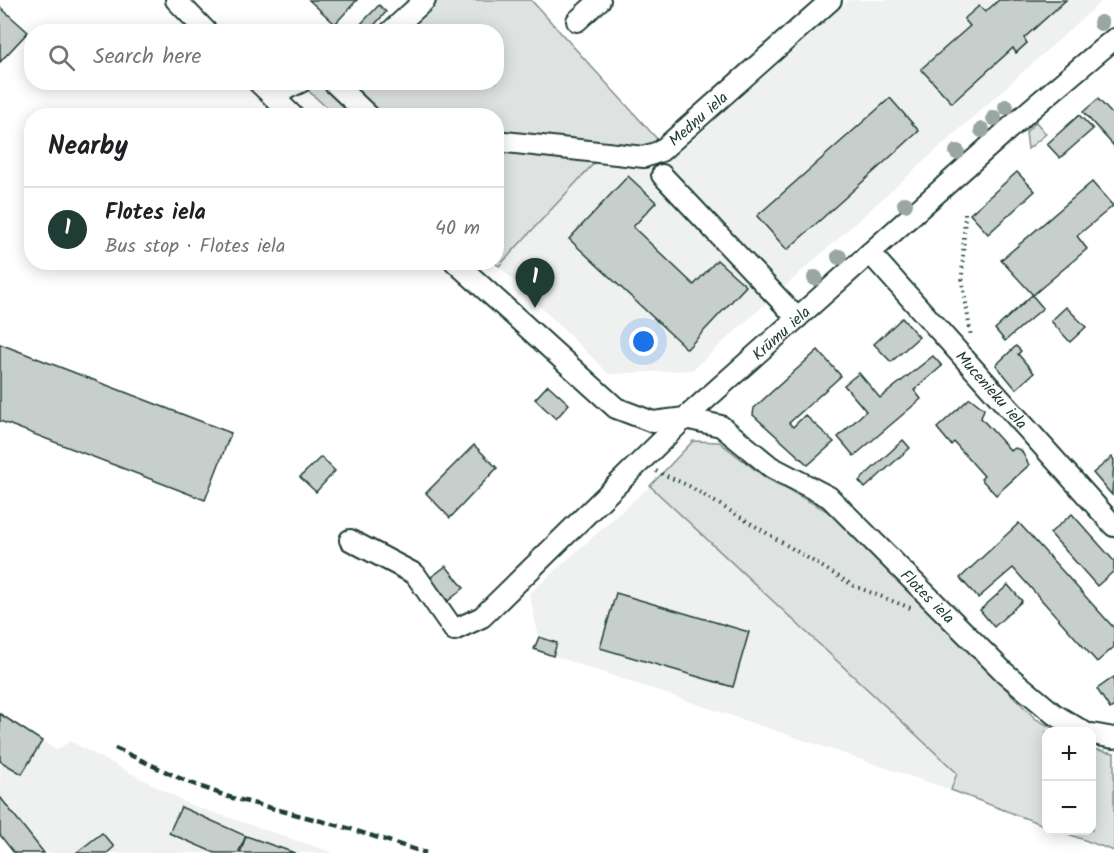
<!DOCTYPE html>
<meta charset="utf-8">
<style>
:root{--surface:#fff;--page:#f6f6f6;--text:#202124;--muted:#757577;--line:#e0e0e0;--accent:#1f3d34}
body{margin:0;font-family:Kalam,sans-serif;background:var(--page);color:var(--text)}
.controls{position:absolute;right:18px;bottom:18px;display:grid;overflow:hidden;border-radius:12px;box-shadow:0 3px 15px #0003}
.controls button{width:54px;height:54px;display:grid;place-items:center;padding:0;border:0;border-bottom:2px solid var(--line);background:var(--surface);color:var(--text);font:30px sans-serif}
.you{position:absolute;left:644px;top:342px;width:21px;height:21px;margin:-15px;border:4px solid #fff;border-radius:50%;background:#1a73e8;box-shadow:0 0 0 9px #1a73e833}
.badge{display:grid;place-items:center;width:39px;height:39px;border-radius:50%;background:var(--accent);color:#fff;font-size:20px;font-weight:700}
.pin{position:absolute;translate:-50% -50px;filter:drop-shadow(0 2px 3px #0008)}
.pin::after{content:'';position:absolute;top:32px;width:21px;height:18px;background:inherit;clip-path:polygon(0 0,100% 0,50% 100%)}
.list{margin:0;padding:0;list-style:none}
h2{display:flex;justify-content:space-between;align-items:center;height:78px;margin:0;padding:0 24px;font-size:26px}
h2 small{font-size:20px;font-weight:400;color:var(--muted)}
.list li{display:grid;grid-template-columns:39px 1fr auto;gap:18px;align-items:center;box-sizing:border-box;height:84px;padding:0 24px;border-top:2px solid var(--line)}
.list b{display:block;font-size:22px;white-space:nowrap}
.list p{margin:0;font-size:20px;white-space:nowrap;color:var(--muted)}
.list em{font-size:20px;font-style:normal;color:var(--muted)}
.icon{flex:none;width:33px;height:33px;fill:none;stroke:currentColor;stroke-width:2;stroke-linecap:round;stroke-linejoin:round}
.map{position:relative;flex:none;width:1114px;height:853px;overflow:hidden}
.search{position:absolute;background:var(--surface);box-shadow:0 3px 15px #0003;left:24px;top:24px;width:480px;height:66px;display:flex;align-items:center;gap:15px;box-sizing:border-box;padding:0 21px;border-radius:24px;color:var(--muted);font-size:22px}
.panel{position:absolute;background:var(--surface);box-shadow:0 3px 15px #0003;left:24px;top:108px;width:480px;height:162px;border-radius:24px}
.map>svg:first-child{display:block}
</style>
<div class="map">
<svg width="1114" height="853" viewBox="0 0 1114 853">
<rect width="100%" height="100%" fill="#fff"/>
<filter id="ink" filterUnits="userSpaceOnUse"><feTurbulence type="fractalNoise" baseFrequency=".0167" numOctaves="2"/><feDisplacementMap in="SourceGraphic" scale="12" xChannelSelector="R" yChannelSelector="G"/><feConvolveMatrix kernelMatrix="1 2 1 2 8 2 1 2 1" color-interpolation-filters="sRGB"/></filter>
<g filter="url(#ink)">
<g fill="#eef1f0">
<path d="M849,0h254l-411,370 -83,4 -110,-108 98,-106 58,9 27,-19z"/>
<path d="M650,486l307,287 -6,17 -417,-141 5,-12 -10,-43z"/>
<path d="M0,712l56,38 14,-9 121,64 143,48h-313l-21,-28z"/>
</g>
<g fill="#dee3e2" stroke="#7e908b" stroke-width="1.5">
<path d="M435,0h96l128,141 -22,11 -40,8 -98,106 -4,-3 1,-147 -161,-1 -31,-28 10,-5h182v-50l-98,-1z"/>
<path d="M1036,122l10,12 -18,15 -2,-17z"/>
<path d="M693,441l26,1 47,36 63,34 207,207 22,12 -12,1v94l-95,-36 6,-17 -307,-287z"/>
<path d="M1092,749l22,4v98l-54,-20 32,-1z"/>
</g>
<g fill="#c7cfcc" stroke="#1f3d34" stroke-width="1.5">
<path d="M309,0h48l-22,24z"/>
<path d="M999,0h67l-42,38 3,5 -11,10 -3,-5 -61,55 -31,-34 49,-43 -6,-7 15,-13 6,6z"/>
<path d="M379,5l7,7 -18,20h-6l-4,-5z"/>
<path d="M0,7l28,25 -28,30z"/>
<path d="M890,98l29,33 -132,119 -30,-34z"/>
<path d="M1098,99l16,17v30l-31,-34z"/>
<path d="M1079,115l14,14 -33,29 -13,-14z"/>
<path d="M1017,172l18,19 -47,43 -18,-20z"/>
<path d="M628,176l28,26 -23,25 61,58 23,-25 29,26 -59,63 -118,-110z"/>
<path d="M1092,182l21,24 -36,30 10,13 -54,46 -32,-35z"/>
<path d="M1032,295l11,13 -38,33 -10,-12z"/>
<path d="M1066,307l20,20 -16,15 -19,-21z"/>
<path d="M902,318l17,19 -28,25 -17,-18z"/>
<path d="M0,344l231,89 -26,67 -205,-79z"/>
<path d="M1016,346l5,5 -3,3 16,19 -18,16 -20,-24z"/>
<path d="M818,350l23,26 -52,47 4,4 12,-12 29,27 -26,23 -55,-50 1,-7z"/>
<path d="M933,356l9,10 -28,24 7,9 -67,57 -16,-19 28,-26 -22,-26 15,-12 21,25z"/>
<path d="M548,385l21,19 -13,15 -21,-20z"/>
<path d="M970,398l14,11 -3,9 30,33 4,-3 6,2 8,15 -33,30 -15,-16 3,-3 -30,-34 -3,3 -14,-17z"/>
<path d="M903,440l7,8 -45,40 -6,-7z"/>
<path d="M474,445l23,23 -47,50 -24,-25z"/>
<path d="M321,457l14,14 -19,21 -16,-15z"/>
<path d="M1112,457l2,3 -2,35 -19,-22z"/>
<path d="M1072,514l42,47v10l-17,15 -47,-53z"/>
<path d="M1019,523l95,105v19l-17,15 -84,-94 -35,30 -18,-20z"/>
<path d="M446,566l18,22 -16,13 -18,-23z"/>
<path d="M1008,585l14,16 -28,26 -14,-17z"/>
<path d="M616,593l133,39 -16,55 -133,-39z"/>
<path d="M539,637l18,6 -4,13 -19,-7z"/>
<path d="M1114,677v29l-4,3 -13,-20z"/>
<path d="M0,714l42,27 -20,33 -22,-13z"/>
<path d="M0,797l44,56h-30l-14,-18z"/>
<path d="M181,807l65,29 -8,17h-23l-46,-20z"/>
<path d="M102,833l12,14 -7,6h-31z"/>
<path d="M246,836l49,17h-55z"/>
</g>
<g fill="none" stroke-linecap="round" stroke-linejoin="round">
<g stroke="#1f3d34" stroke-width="24">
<g id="minor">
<path d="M176,0l31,32"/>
<path d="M577,21l23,-21"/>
<path d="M390,32l35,-32"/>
<path d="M258,82l35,34"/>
<path d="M333,82l36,34"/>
<path d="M275,99l11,-10 15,-7"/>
<path id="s1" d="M496,141l148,16 17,-6 170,-151"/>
<path d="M662,175l135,143"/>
<path id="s2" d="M870,253l244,273"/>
<path id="s3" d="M455,262l161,146 37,14 32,-4 36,8 50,41 58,30 176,176 49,41 30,18"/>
<path id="s4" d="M350,540l65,34 39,56 28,-13 203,-199 345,-308 84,-71"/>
<path d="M1092,734l22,4"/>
</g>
</g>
<g stroke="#1f3d34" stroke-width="4" stroke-dasharray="1.5 4.5" stroke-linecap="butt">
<path d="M965,213l-3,64 9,60"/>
<path d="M656,471l33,15 165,100 59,23"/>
</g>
<use href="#minor" stroke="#fff" stroke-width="20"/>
<path stroke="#1f3d34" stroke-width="4.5" stroke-dasharray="9 4.5" stroke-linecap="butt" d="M115,748l73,34 41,15 115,30 82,26"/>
</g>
<g fill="#99a6a3">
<circle cx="1101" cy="23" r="8"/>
<circle cx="1006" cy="107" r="8"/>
<circle cx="994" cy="118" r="8"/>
<circle cx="982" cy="130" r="8"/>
<circle cx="957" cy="152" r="8"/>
<circle cx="905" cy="204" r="8"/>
<circle cx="839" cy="257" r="8"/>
<circle cx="815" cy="278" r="8"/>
</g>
</g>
<g text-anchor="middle" stroke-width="6" stroke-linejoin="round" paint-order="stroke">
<g font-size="16" fill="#1f3d34" stroke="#fff">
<text dy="6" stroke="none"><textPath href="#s1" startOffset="216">Medņu iela</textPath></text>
<text dy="6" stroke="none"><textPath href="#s4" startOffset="585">Krūmu iela</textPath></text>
<text dy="6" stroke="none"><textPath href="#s2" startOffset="183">Mucenieku iela</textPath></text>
<text dy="6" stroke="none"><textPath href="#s3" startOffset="596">Flotes iela</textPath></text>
</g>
</g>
</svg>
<div class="controls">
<button>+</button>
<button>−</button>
</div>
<div class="you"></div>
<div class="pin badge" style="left:535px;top:308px">1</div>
<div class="search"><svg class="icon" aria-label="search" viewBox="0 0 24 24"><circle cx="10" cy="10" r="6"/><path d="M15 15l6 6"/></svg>Search here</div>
<section class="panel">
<h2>Nearby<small></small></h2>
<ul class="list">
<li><span class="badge">1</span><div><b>Flotes iela</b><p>Bus stop · Flotes iela</p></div><em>40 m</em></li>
</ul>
</section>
</div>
